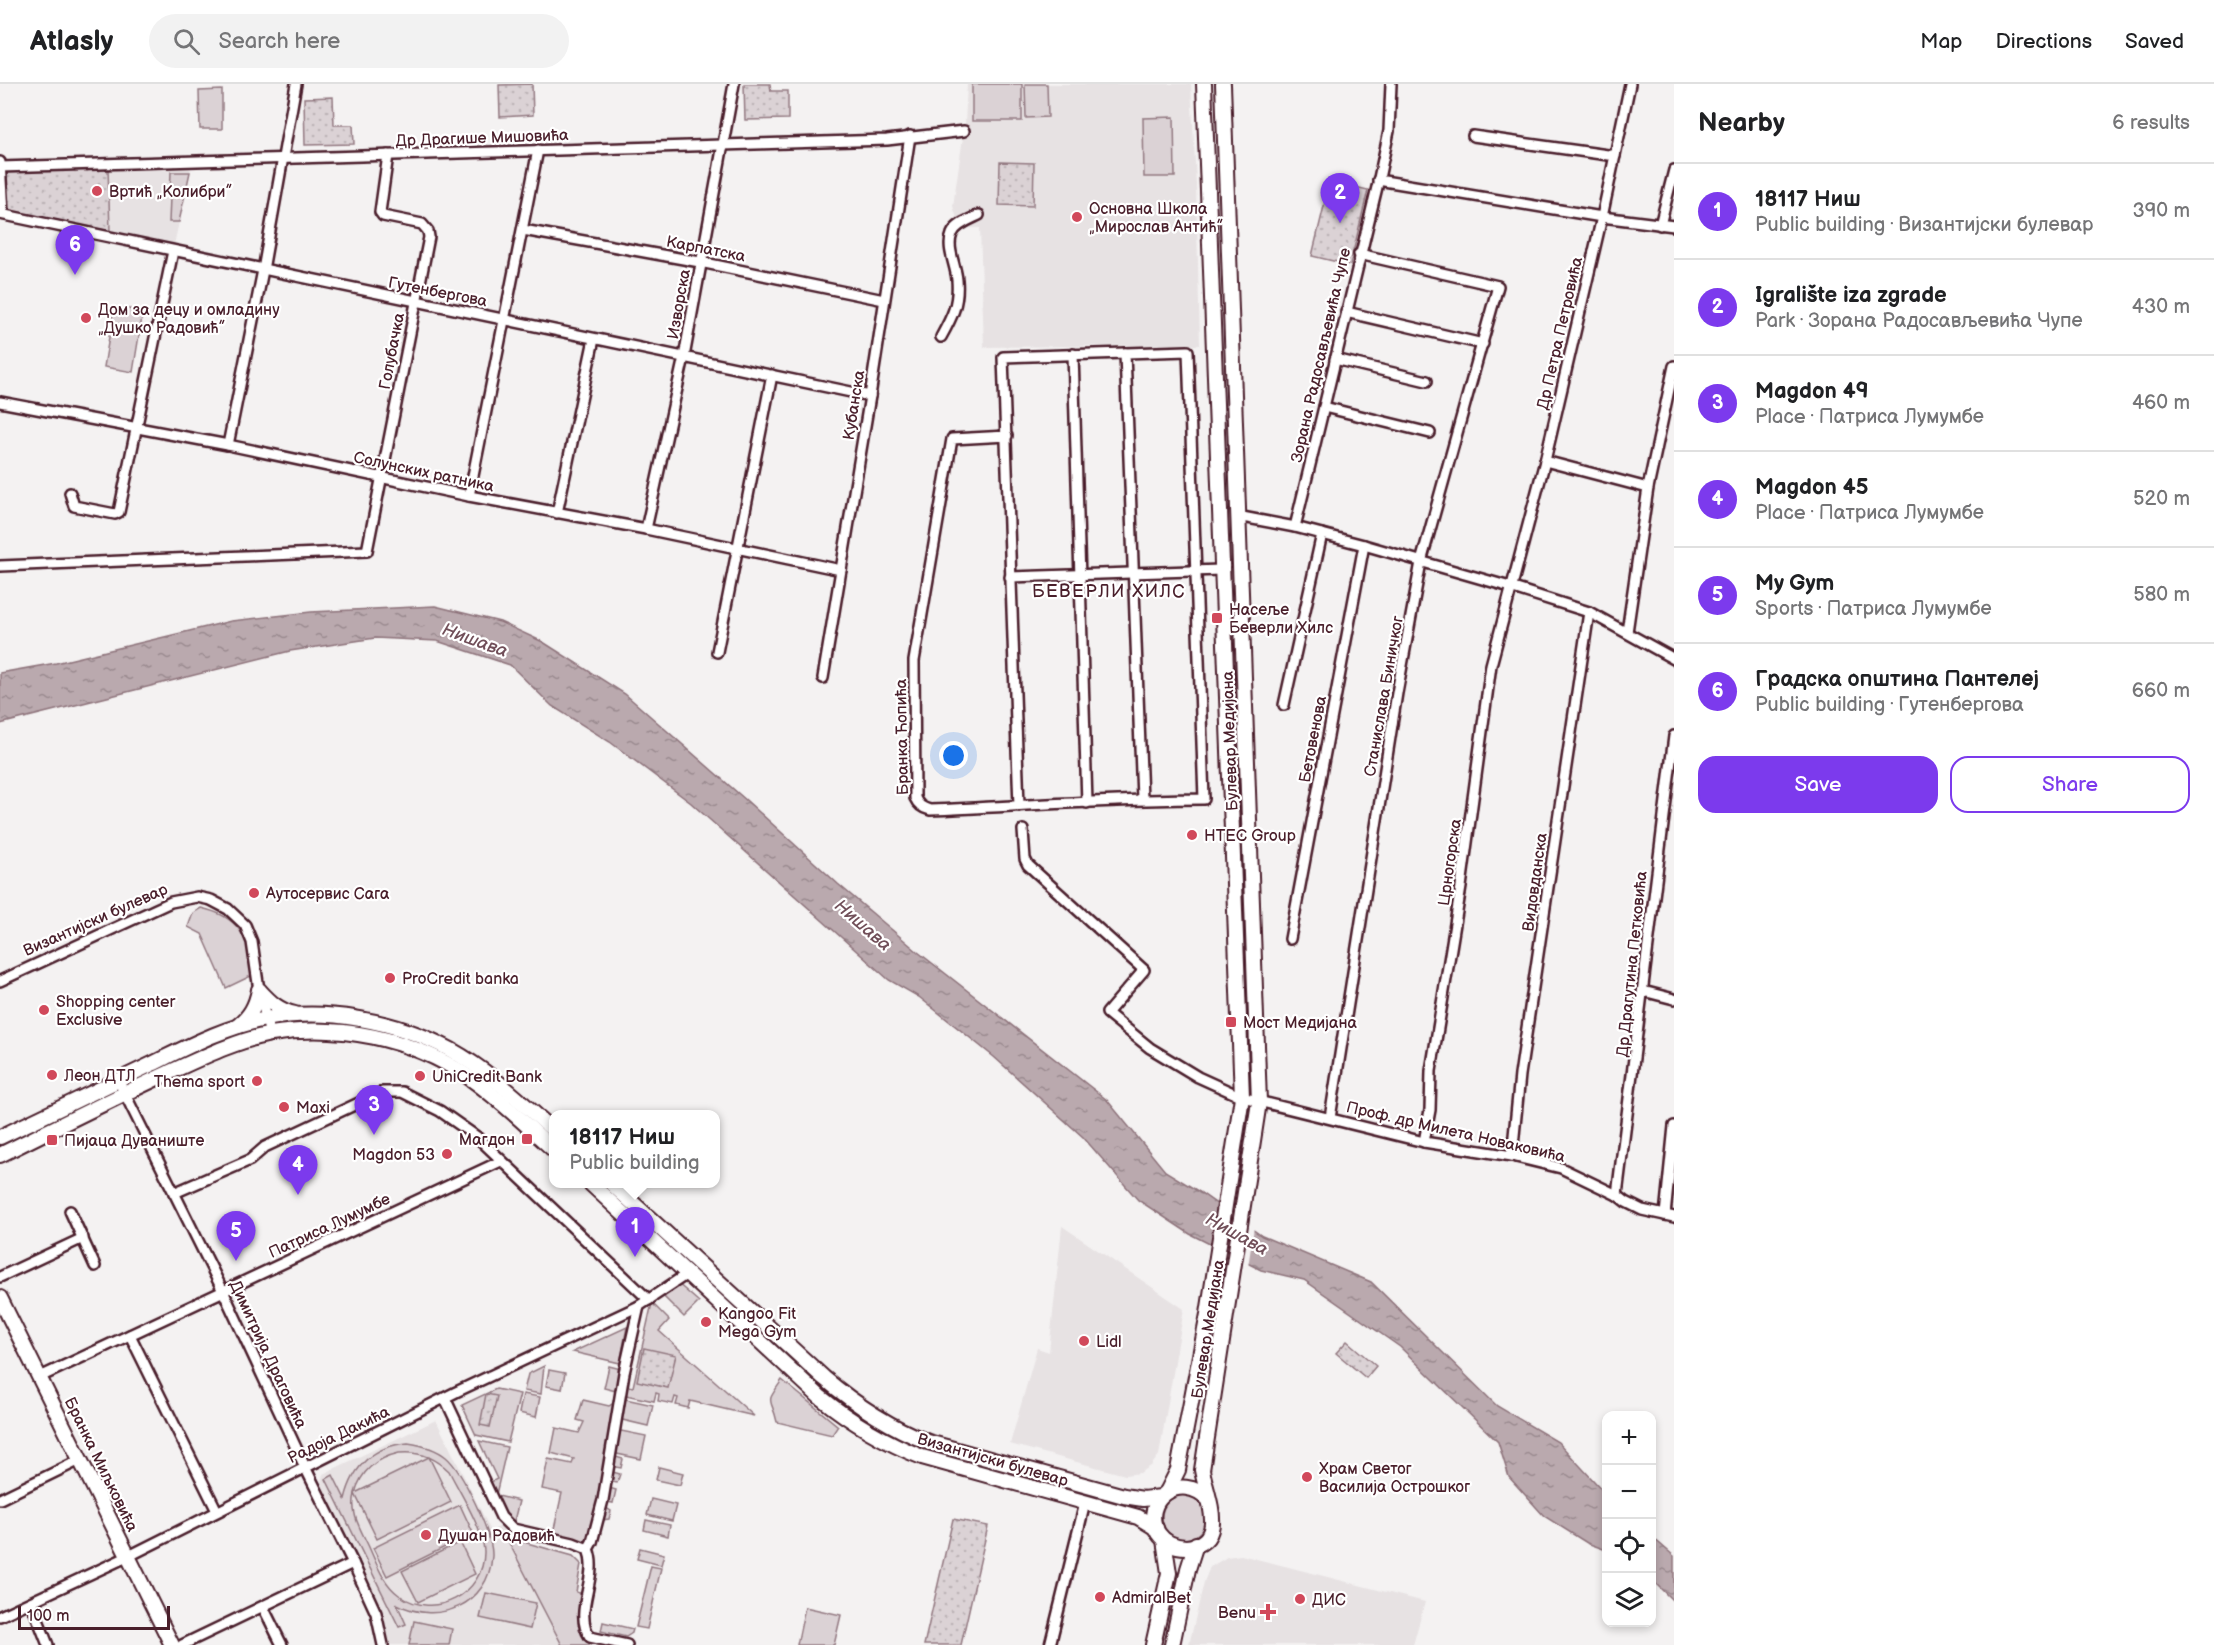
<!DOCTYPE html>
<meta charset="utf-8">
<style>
:root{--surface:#fff;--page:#f2f2f2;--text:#202124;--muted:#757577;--line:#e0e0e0;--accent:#7c3aed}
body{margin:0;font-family:"Balsamiq Sans",sans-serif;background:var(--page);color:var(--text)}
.controls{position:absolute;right:18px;bottom:18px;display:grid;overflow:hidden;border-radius:12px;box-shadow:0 3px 9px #0003}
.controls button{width:54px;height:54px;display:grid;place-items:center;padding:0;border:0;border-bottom:2px solid var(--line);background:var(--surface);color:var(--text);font:30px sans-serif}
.scale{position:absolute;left:18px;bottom:15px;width:152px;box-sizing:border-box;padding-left:6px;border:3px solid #4a1f2b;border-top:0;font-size:16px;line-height:21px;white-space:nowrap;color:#4a1f2b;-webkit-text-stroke:4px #fff;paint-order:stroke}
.you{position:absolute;left:954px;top:672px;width:21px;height:21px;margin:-15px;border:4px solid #fff;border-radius:50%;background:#1a73e8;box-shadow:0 0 0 9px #1a73e833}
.badge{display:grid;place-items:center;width:39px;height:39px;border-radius:50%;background:var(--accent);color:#fff;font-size:20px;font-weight:700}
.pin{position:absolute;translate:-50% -50px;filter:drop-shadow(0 2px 3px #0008)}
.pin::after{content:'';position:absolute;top:32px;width:21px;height:18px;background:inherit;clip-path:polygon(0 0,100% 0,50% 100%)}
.popup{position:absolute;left:549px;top:1026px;width:171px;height:78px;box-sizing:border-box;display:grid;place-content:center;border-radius:12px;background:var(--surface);filter:drop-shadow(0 2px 4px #0005);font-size:20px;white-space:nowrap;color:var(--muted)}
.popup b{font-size:22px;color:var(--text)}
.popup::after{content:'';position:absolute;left:50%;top:100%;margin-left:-12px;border:12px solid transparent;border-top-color:var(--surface)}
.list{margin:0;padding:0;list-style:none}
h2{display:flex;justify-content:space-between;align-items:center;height:78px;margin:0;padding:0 24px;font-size:26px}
h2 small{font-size:20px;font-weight:400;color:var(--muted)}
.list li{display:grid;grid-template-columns:39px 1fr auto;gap:18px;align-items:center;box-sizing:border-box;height:96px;padding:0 24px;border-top:2px solid var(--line)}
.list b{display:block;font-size:22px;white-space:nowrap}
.list p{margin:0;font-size:20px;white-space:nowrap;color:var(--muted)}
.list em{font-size:20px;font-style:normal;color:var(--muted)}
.actions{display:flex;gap:12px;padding:18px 24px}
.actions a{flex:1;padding:14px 0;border:2px solid var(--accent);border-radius:18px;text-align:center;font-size:21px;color:var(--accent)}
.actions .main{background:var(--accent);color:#fff}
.icon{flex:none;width:33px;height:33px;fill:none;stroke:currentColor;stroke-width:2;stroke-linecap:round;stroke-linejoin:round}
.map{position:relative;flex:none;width:1674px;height:1561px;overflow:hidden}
header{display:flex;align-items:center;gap:36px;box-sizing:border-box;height:84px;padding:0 30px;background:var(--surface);border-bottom:2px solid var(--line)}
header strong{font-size:28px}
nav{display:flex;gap:33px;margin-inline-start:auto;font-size:21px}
.search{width:420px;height:54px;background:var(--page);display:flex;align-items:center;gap:15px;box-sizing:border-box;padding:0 21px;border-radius:33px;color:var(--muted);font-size:22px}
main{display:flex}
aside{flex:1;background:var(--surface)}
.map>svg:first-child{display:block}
</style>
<header>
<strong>Atlasly</strong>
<div class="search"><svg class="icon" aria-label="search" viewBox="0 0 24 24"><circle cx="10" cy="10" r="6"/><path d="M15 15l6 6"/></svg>Search here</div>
<nav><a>Map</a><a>Directions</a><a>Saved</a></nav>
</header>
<main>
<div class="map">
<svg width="1674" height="1561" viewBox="0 0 1674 1561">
<defs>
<pattern id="park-dots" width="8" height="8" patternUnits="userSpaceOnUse" patternTransform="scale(1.5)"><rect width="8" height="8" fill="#dbd2d5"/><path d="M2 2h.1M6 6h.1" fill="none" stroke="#bdb4b7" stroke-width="1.8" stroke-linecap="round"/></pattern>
<pattern id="water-ripples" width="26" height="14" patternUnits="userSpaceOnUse" patternTransform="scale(1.5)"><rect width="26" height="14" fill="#baa9ae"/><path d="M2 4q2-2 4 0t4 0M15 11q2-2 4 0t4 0" fill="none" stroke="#99898e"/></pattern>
</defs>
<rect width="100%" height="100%" fill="#f4f2f2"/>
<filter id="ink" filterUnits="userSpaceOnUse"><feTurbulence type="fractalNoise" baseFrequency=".0167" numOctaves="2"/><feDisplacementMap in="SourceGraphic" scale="12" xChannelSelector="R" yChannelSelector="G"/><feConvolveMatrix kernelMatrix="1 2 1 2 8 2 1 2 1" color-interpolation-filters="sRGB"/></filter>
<g filter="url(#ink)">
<g fill="#e7e2e3">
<path d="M967,0h224l5,100 4,161 -216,2 -4,-119h-20l-7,-22 12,-82z"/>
<path d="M192,79l-18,82 -167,-35 101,-42z"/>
<path d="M1062,1142l122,83 -25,146 -8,11 -11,7 -15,2 -115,-31 27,-96 12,4z"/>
<path d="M436,1336l55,111 10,-5 61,119h-172l-8,-35 -61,-128 2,-8z"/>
<path d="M1241,1471l184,47 -12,43h-224l15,-63 6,-15 17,-10z"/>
</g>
<g fill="#dbd2d5" stroke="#927880" stroke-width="1.5" fill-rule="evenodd">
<rect x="972" y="0" width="50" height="37"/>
<path d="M1025,0h22l1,33 -22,1z"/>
<path d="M222,6v39h-22l-1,-38z"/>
<path d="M1174,33l1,60h-31l-1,-59z"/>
<path d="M171,88h19l-11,50h-10z"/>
<path d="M114,223l29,4 -10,61 -29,-5z"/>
<path d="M201,824c41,9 45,30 54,66l-29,14 -24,-54 -14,-7 5,-14z"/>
<path d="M676,1198l23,20 -15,15 -24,-24z"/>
<path d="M652,1219l17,17 -10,11 95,85 -64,-15 -2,7 -12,-3 2,-7 -3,-1 -2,7 -15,-3 1,-7 -3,-1 -2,8 -33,-7 1,-9 11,2z"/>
<path d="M627,1243l-7,36 -47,-11z"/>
<path d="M544,1282l-3,28 -17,-3 4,-17z"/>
<path d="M609,1282l12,3 -5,22 -12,-3z"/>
<path d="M549,1286l16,3 -3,16 -16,-3z"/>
<path d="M782,1296l56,46 -6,9 -55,-13c-6,-27 -13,-16 5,-42z"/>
<path d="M496,1305l24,5 -12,48 -32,-7 -14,-30z"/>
<path d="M523,1310l17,3 -4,20 -17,-4z"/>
<path d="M621,1314l32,7 -5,21 -30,-7 -2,11 30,6 -5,23 -29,-6v3l11,3 -2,9 -11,-2 -1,5 11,3 -3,9 -10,-2 -1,6 10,3 -3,13 -10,-2 2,6 6,4 -2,8 -7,1 -14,29 -36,-11 10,-45 -20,-4 6,-30 24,5 2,-5 -23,-6 5,-25 23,5 5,-11 -7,-2 6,-20 26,6z"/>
<path d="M479,1357l28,6 -13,56 -9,-18 12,-6z"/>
<path d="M408,1359c14,2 27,5 38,14 16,13 47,78 46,99 -3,49 -54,70 -95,48l9,20 -7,3 -73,-148 7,-4 12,24c8,-33 29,-53 63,-56zM399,1369c20,-2 36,4 50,18 10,20 34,58 35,80 1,43 -50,70 -85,44 -16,-11 -23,-33 -31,-50 -8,-17 -18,-32 -13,-51l22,45 74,-37 -22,-45 -74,36c6,-22 22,-35 44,-40z"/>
<path d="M659,1383l24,6 -3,12 -24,-5z"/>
<circle cx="1184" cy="1433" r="22"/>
<path d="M498,1412l21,5 -7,28 -16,-23z"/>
<path d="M651,1415l25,6 -4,16 -25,-6z"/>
<path d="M460,1421l13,28 -86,43 -14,-28z"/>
<path d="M646,1436l24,5 -2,11 -24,-6z"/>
<path d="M506,1453l67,19 8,8 -5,28 11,3 -2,15 5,27 -1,8h-27z"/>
<path d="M460,1458l15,32 -57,28 -16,-31z"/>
<path d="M640,1464l24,6 -3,11 -24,-6z"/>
<path d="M651,1482l10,2 -14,61 -11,-2z"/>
<path d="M486,1509l50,10 -6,26 -50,-11z"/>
<path d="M805,1523l36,8 -7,30h-37z"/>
<path d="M414,1537l38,8 -3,16h-40z"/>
<path d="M603,1538l30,7 -1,4 -6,4 -25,-6z"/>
</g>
<g fill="url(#park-dots)" stroke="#927880" stroke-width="1.5">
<path d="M532,0l1,31 -33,2 -1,-32z"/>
<path d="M744,0h26l1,7h17v28l-43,1z"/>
<path d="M333,13l1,28h19l1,19 -49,1 -1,-47z"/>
<path d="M1000,78l34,1 -1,43 -34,-1z"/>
<path d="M108,84l2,63 -103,-21v-39z"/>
<path d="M1330,97l38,9 -18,75 -38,-9z"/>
<path d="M1347,1257l29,25 -10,12 -30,-25z"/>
<path d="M644,1264l32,7 -8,33 -31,-7z"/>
<path d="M486,1310l11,2 -7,31 -10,-2z"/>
<path d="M953,1435l35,7 -27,119h-37z"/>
</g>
<g fill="url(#water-ripples)" stroke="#8d727a" stroke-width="1.5">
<path d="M435,522l65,16 43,20 82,52 122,107 91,83 80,68 189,148 58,71 36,22 61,43 109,46 126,124 61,36 48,52v56l-19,-7 -43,-27 -35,-39 -11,-35 -98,-95 -96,-67 -43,-10 -71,-36 -52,-34 -55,-63 -89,-80 -75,-60 -30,-17 -198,-177 -81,-61 -58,-36 -42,-41 -73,-24 -62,-3 -85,13 -290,73v-51l56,-10 175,-42 80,-9z"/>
<path d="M1652,1453l22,19v46l-22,-22z"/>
</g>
<path fill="#f4f2f2" d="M1218,1118l36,25 -6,40 -37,-19z"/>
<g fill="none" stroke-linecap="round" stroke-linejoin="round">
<g stroke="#4a1f2b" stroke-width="14">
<g id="street">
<path d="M1473,52l142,20"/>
<path d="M0,78l3,52"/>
<path d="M0,83l887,-27 77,-9"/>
<path d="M1378,96l224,37 72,9"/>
<path d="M0,130l870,182"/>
<path d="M1660,141l14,-55"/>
<path d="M523,146l177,32 184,38"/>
<path d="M1346,228l137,32"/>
<path d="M941,253c11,-20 18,-33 16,-57 -1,-15 -11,-32 -5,-46 4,-10 19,-15 27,-19"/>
<path d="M1125,269l17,446"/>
<path d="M1073,270l14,449"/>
<path d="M1335,275l92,22"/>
<path d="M0,318l228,43 241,51 177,33 195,41"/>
<path d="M1324,323l106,26"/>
<path d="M1007,352l-55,3 -38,222 1,137c3,7 7,10 15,12 91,-4 183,-11 274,-11l-16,-448 -185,6 16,449"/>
<path d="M228,361l35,-175 33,-186"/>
<path d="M1545,377l103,27"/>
<path d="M70,409l4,13 41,8 4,-2 54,-261"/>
<path d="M469,412l69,-346"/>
<path d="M557,429l37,-174"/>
<path d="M1237,432l58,11 69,18 146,42 79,25 85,47"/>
<path d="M1295,443l83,-344 11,-52 2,-47"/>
<path d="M646,445l38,-172 50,-273"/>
<path d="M0,482l367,-15 62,-314 -1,-6 -6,-7 -39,-8 -3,-4 8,-57"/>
<path d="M1010,493l211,-7"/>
<path d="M1627,548l21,-144 26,-122"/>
<path d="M717,568l55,-277"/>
<path d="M823,594l47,-282 40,-260"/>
<path d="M1284,621l38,-171"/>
<path d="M1023,746l2,29 3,6 116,105 -37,43 43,35 48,29 44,20 182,45 88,14 49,12 56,27 9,7 16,8 32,7"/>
<path d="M1290,855l74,-394"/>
<path d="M0,897l171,-79 26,-5 14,3 17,9 17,16 7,17 7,48 11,45"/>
<path d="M1643,907l31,8"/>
<path d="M118,996l105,211 82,176 48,96 23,50 7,32"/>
<path d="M1330,1034l67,-425 24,-131 77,-276 -139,-32"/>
<path d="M1424,1058l6,-32 1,-39 30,-184 30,-222 54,-204 57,-244 28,-133"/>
<path d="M1512,1072l8,-81 69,-463"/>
<path d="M174,1109l76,-33 15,-13 117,-55h20l38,19 37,26 172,163"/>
<path d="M1617,1111l57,-459"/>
<path d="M70,1127l25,55"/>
<path d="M1665,1131l9,-89"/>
<path d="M0,1193l83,-39"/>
<path d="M130,1251l87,176"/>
<path d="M40,1293l461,-216"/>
<path d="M445,1314l56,119 12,12 60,14 15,6"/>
<path d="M0,1415l80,-39"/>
<path d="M31,1518l17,43"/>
<path d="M263,1523l19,38"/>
<path d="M0,1532l129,-60 327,-164 183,-86 48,-32"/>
<path d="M182,1561l171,-82"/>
<path d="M627,1561l-37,-8c-18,-26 10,-60 -2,-88l4,-7 11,-42 21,-127 15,-67"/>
<path d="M1050,1561l35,-142"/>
</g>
</g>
<g stroke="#4a1f2b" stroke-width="18">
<g id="secondary">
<path d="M259,906c11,12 20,21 36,24"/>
<path d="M238,942c12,-10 18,-20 21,-36"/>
<path d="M0,1053c51,-24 101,-49 152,-73 37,-18 73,-37 114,-45 59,-12 132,2 185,31 38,21 70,52 103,81"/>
<path d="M0,1071c56,-28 112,-56 168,-82 33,-15 67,-32 103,-39 67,-11 140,4 196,42 31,21 59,49 87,74"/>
<path d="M591,1100l229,213c32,26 64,45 102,60l216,60 18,11"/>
<path d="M612,1100l212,194c32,27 65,49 104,64l196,54 19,3 18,-2"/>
<path d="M0,1214l172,347"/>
<path d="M1167,1408l11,-22 30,-156 34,-217 -38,-1013"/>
<path d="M1209,1416c-29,-31 -70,2 -51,33 6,9 17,14 28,14 44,-4 20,-52 16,-77l57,-368 -36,-1018"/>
<path d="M1153,1561l16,-72 -5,-33"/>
<path d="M1172,1561l16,-76 8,-25"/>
</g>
</g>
<use href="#street" stroke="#fff" stroke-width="9"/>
<use href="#secondary" stroke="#fff" stroke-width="14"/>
</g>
</g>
<g fill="#d1495b" stroke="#fff" stroke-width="2">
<circle cx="97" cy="107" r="6"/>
<circle cx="1077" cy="133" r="6"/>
<circle cx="86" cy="234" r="6"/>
<rect x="1211" y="528" width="12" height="12" rx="3"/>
<circle cx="1192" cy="751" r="6"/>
<circle cx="254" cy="809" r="6"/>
<circle cx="390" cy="894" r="6"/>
<circle cx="44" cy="926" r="6"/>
<rect x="1225" y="932" width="12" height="12" rx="3"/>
<circle cx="52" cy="991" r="6"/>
<circle cx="420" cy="992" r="6"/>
<circle cx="257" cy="997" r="6"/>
<circle cx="284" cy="1023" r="6"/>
<rect x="521" y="1049" width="12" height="12" rx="3"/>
<rect x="46" y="1050" width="12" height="12" rx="3"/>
<circle cx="447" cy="1070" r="6"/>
<circle cx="706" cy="1238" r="6"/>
<circle cx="1084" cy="1257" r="6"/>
<circle cx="1307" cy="1393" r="6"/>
<circle cx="426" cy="1451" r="6"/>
<circle cx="1100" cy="1513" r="6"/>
<circle cx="1300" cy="1515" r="6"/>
<path d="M1265 1519h6v6h6v6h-6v6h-6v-6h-6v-6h6z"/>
</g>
<g text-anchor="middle" stroke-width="4.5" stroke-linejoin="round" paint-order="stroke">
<g font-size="16" fill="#4a1f2b" stroke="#fff">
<text transform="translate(482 53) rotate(-2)" y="6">Др Драгише Мишовића</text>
<text transform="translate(706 164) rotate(11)" y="6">Карпатска</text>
<text transform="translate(438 207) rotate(11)" y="6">Гутенбергова</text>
<text transform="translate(678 220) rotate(-80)" y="6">Изворска</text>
<text transform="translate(1559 249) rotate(-77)" y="6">Др Петра Петровића</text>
<text transform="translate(391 267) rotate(-79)" y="6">Голубачка</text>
<text transform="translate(1320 271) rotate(-77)" y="6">Зорана Радосављевића Чупе</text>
<text transform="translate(853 321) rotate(-81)" y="6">Кубанска</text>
<text transform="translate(424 387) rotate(12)" y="6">Солунских ратника</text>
<text transform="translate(1383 612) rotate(-80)" y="6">Станислава Биничког</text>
<text transform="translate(901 653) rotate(-91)" y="6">Бранка Ћопића</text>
<text transform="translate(1312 655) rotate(-79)" y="6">Бетовенова</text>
<text transform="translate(1229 657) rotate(-92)" y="6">Булевар Медијана</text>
<text transform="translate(1449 778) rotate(-82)" y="6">Црногорска</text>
<text transform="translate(1534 798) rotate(-82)" y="6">Видовданска</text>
<text transform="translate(95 835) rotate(-24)" y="6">Византијски булевар</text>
<text transform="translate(1631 880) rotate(-84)" y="6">Др Драгутина Петковића</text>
<text transform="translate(1456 1047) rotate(13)" y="6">Проф. др Милета Новаковића</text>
<text transform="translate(329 1141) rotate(-25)" y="6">Патриса Лумумбе</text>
<text transform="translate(1207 1245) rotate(-81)" y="6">Булевар Медијана</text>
<text transform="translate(269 1270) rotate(65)" y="6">Димитрија Драговића</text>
<text transform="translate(338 1350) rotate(-26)" y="6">Радоја Дакића</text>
<text transform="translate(993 1375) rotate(16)" y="6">Византијски булевар</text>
<text transform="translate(102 1380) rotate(64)" y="6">Бранка Миљковића</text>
</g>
<g font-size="16" fill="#4a1f2b" stroke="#fff" text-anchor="start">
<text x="109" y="113">Вртић „Колибри”</text>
<text x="1089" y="130">Основна Школа<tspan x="1089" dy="18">„Мирослав Антић”</tspan></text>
<text x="98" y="231">Дом за децу и омладину<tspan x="98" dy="18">„Душко Радовић”</tspan></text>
<text x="1229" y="531">Насеље<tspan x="1229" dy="18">Беверли Хилс</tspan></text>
<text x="1204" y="757">HTEC Group</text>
<text x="266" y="815">Аутосервис Сага</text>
<text x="402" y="900">ProCredit banka</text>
<text x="56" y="923">Shopping center<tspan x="56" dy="18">Exclusive</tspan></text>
<text x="1243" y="944">Мост Медијана</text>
<text x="64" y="997">Леон ДТЛ</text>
<text x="432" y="998">UniCredit Bank</text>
<text x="245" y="1003" text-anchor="end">Thema sport</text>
<text x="296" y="1029">Maxi</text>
<text x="515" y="1061" text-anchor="end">Магдон</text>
<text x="64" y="1062">Пијаца Дуваниште</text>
<text x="435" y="1076" text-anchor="end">Magdon 53</text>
<text x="718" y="1235">Kangoo Fit<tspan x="718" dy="18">Mega Gym</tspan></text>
<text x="1096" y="1263">Lidl</text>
<text x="1319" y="1390">Храм Светог<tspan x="1319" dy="18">Василија Острошког</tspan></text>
<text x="438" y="1457">Душан Радовић</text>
<text x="1112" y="1519">AdmiralBet</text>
<text x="1312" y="1521">ДИС</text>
<text x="1256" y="1534" text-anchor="end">Benu</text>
</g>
<g font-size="18" letter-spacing="1.5" fill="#4a1f2b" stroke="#fff">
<text x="1109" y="513">БЕВЕРЛИ ХИЛС</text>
</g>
<g font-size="18" font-style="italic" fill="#714f59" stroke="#fff">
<text transform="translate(475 556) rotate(20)" y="6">Нишава</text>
<text transform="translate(863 841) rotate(41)" y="6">Нишава</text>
<text transform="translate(1237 1150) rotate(29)" y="6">Нишава</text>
</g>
</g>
</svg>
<div class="controls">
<button>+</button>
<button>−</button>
<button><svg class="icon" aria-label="locate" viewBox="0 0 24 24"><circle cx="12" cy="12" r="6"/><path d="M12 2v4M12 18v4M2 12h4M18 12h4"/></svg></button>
<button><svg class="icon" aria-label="layers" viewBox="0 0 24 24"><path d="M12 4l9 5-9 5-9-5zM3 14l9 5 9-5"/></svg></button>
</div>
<div class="scale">100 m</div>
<div class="you"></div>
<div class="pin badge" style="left:635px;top:1173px">1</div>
<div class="popup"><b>18117 Ниш</b>Public building</div>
<div class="pin badge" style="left:1340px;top:139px">2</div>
<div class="pin badge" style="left:374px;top:1051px">3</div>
<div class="pin badge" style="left:298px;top:1111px">4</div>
<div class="pin badge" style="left:236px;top:1177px">5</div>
<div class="pin badge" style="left:75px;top:191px">6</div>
</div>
<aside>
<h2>Nearby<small>6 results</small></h2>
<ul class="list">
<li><span class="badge">1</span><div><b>18117 Ниш</b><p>Public building · Византијски булевар</p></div><em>390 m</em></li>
<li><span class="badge">2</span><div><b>Igralište iza zgrade</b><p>Park · Зорана Радосављевића Чупе</p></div><em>430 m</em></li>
<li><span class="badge">3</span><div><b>Magdon 49</b><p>Place · Патриса Лумумбе</p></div><em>460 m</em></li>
<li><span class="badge">4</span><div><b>Magdon 45</b><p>Place · Патриса Лумумбе</p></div><em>520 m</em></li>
<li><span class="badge">5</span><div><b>My Gym</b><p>Sports · Патриса Лумумбе</p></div><em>580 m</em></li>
<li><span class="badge">6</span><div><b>Градска општина Пантелеј</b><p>Public building · Гутенбергова</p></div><em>660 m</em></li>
</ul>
<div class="actions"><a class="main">Save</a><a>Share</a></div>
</aside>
</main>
